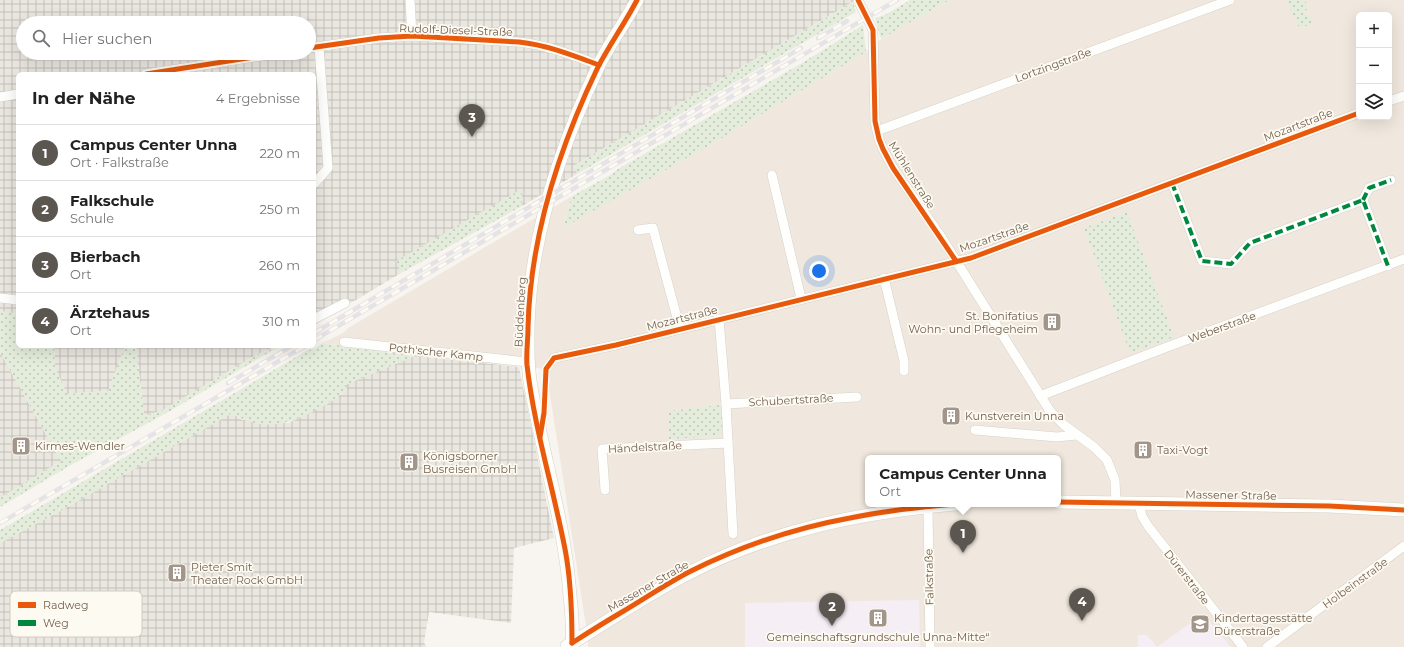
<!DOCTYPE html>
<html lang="de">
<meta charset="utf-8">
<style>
:root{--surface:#fff;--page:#f2f2f2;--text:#222;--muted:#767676;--line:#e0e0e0;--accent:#5c5650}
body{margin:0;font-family:Montserrat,sans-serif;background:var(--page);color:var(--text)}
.controls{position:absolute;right:12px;top:12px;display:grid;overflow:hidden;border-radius:6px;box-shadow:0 4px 16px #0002}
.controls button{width:36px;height:36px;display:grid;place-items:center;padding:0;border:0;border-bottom:1px solid var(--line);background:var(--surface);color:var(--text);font:20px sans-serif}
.you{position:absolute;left:819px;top:271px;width:14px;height:14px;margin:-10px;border:3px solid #fff;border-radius:50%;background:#1a73e8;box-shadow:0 0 0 6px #1a73e833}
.badge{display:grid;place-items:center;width:26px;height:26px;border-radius:50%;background:var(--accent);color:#fff;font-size:13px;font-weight:700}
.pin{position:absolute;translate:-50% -33px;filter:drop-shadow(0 1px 2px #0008)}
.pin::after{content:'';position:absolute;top:21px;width:14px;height:12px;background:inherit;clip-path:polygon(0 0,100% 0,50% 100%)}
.popup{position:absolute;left:865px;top:455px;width:196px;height:52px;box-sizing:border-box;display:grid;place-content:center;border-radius:6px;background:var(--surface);filter:drop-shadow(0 1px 3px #0005);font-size:13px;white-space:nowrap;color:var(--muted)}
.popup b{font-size:15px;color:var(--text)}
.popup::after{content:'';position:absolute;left:50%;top:100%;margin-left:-8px;border:8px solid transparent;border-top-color:var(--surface)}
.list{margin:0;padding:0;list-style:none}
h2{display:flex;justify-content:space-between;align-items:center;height:52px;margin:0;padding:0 16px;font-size:17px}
h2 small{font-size:13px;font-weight:400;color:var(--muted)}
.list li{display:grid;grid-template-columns:26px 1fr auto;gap:12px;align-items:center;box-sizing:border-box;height:56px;padding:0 16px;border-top:1px solid var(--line)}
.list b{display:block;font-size:15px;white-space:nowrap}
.list p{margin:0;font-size:13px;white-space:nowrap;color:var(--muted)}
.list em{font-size:13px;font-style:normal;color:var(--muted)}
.icon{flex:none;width:22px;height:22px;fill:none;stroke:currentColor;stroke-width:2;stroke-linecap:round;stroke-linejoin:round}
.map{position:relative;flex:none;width:1404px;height:647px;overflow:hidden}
.search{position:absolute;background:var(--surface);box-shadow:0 4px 16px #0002;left:16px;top:16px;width:300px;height:44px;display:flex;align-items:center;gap:10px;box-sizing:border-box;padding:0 14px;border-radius:22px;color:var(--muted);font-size:15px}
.panel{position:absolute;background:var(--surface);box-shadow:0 4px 16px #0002;left:16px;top:72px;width:300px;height:276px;border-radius:6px}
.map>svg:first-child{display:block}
</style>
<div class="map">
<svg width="1404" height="647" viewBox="0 0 1404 647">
<defs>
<pattern id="industrial-grid" width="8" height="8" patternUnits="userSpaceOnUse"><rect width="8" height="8" fill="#eae6e0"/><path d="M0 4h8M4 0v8" fill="none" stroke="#c2beb8"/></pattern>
<pattern id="green-dots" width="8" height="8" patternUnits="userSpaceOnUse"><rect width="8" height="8" fill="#e4eddc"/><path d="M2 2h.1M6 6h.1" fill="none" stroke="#bdc3b5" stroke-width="1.8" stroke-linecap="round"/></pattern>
</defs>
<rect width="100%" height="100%" fill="#f8f5f0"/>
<path fill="#f0e8de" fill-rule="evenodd" d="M949,0h455v647h-816v-8l-42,-270 -131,-13 -93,-13 21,-10 5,-5 224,-132 -9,31 152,-85 151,-90 15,-13zM1359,15h30v102h-30zM868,458h190v46h-190z"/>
<g fill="url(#industrial-grid)" fill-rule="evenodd">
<path d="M0,0h856l-281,165 2,9 -55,32v-17l-125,72 4,12 -87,52v-251h-296v240l-18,-3zM23,23h286v30h-286z"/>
<path d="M54,346h71l-17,45 -41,3 -12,-26z"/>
<path d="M136,346h141l-21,9 -93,55 -19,6z"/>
<path d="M0,352l61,109 -61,37z"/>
<path d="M415,356l104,11 35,171 -40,10 -3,75 -82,-11 -5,30 2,5h-426v-104l62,-33 170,-97 10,7 46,3 39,-19 19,-13 1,-7z"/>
</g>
<g fill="#f5eef4">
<path d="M919,600l1,47h-175v-44z"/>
<path d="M1203,614l28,33h-93v-12h9l10,12z"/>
</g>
<g fill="url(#green-dots)">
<path d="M910,0h39l-68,39 -6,-21 10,-3z"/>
<path d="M1286,0h16l4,2 2,6 -4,4 2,3 5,2v7l-8,3 -5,-1z"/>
<path d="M853,2l3,10 -279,162 -2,-9z"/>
<path d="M863,25l3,27 -151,90 -152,86 9,-32 40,-22 6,-5 184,-106z"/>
<path d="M522,189v17l-121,67 -5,-12z"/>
<path d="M1127,212l47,125 -44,16 -46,-125z"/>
<path d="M0,311l18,3v32h36l1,22 12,26 41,-3 17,-45h11l8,70 19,-6 93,-55 24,-9 -110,65 -99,54 -71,42v-9l61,-37 -61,-109z"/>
<path d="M322,343l93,13 -68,28 -1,7c-33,23 -75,49 -114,22l-170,97 -62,33v-13l308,-180 8,-2z"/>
<path d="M721,405l2,26 -4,5 -50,3v-28z"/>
</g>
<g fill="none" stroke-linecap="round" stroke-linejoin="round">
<g stroke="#d5d1cb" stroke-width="10">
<g id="street">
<path d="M410,0l2,36"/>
<path d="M858,0l15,30 2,91 4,18 4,10 10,19 47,67 110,176 14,14 30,22 13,13 8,20 1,23"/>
<path d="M309,48l70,-10 33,-2 107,6c28,3 53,13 80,23"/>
<path d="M146,74l134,-21"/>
<path d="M0,97l18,-3"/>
<path d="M1389,101l15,-5"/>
<path d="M877,131l353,-131"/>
<path d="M772,175l29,123"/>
<path d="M315,183l13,-15 -9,-121"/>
<path d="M1172,183l30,78 29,3 19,-21 113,-43 25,66"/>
<path d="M1363,200l6,-12 22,-8"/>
<path d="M638,230l15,-2 27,101"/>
<path d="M884,278l20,83v10"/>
<path d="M0,298l18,2"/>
<path d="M314,319l31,-16"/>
<path d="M719,319l7,85 7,130"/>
<path d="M344,342l183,20"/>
<path d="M554,358l62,-13 355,-87 388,-145"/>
<path d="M1040,396l127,-49 237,-88"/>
<path d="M726,404l131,-7"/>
<path d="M975,430l82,7 19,-2"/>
<path d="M605,490l-3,-41 126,-6"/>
<path d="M1139,504l3,12 6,10 95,121"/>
<path d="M928,506l2,141"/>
<path d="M1267,647l137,-101"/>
</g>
</g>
<g stroke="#d5d1ca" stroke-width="14">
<g id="secondary">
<path d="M1058,502l271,4 75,4"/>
<path d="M567,646c40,-24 80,-52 122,-73 83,-43 174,-61 266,-69"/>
<path d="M572,647c1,-17 0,-34 -2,-51 -5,-71 -27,-139 -39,-209 -4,-20 -3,-40 -3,-60 2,-91 32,-179 70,-260 11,-23 27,-44 39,-67"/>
</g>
</g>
<use href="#street" stroke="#fefefd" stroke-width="9"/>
<use href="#secondary" stroke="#fefefd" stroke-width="13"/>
<g stroke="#e6e3e6" stroke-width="4.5">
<g id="rail">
<path d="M818,38l29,-17"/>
<path d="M314,333l487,-285"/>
<path d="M314,340l583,-340"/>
<path d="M228,383l64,-37"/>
<path d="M0,523l305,-177"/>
</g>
</g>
<use href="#rail" stroke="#fdfaf2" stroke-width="3" stroke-dasharray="9" stroke-linecap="butt"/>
<g stroke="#00873e" stroke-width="4" stroke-dasharray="8 4" stroke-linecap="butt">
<path d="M1172,183l30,78 29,3 19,-21 113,-43 25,66"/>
<path d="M1363,200l6,-12 22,-8"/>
</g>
<g stroke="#fdfaf2" stroke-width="8">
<g id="cycleway">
<path d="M858,0l15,30 2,91 4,18 4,10 10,19 63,93"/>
<path d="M309,48l70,-10 33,-2 107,6c28,3 53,13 80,23"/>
<path d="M146,74l134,-21"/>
<path d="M540,437l4,-24 2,-44 8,-11 62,-13 355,-87 388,-145"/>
<path d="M1058,502l271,4 75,4"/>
<path d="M572,643c0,-32 -1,-63 -7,-94 -12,-62 -31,-122 -38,-184 -1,-12 1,-25 1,-37 2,-91 31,-180 70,-261 12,-23 27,-44 39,-67"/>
<path d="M572,643c17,-11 33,-21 50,-31 22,-13 44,-28 67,-40 50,-25 106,-44 161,-54 34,-7 70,-11 105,-14"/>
</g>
</g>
<use href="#cycleway" stroke="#e8590c" stroke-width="5"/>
</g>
<defs>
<g id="building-square" transform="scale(1)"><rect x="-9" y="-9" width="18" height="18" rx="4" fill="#a29589" stroke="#fdfaf2"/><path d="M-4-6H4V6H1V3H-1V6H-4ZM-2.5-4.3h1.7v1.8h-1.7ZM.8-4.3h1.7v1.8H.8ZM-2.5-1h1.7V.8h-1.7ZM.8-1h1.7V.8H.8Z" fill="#fff"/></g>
<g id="school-square" transform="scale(1)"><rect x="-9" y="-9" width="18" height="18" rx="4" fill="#a29589" stroke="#fdfaf2"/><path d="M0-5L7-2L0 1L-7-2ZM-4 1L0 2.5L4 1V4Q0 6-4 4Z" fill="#fff"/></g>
</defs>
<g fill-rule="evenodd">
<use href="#building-square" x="1052" y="322"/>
<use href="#building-square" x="951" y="416"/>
<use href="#building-square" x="21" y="446"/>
<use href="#building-square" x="1143" y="450"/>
<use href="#building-square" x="409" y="462"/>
<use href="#building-square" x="177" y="573"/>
<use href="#building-square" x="878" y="618"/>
<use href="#school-square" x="1200" y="624"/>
</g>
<g text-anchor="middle" stroke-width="3.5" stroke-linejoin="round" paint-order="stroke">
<g font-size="11" fill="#746151" stroke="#fdfaf2">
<text transform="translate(456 30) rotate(2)" y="4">Rudolf-Diesel-Straße</text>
<text transform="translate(1053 65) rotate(-20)" y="4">Lortzingstraße</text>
<text transform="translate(1298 125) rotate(-21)" y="4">Mozartstraße</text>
<text transform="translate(912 175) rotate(58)" y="4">Mühlenstraße</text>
<text transform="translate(994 237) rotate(-19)" y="4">Mozartstraße</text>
<text transform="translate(520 312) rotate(-87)" y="4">Büddenberg</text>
<text transform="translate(682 318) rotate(-14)" y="4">Mozartstraße</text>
<text transform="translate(1222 327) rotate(-20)" y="4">Weberstraße</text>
<text transform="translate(436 352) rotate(6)" y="4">Poth'scher Kamp</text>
<text transform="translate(791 400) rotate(-3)" y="4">Schubertstraße</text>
<text transform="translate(645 447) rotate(-3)" y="4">Händelstraße</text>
<text transform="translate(1231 495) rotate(1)" y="4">Massener Straße</text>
<text transform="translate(929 577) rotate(-91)" y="4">Falkstraße</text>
<text transform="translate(1187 577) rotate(52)" y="4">Dürerstraße</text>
<text transform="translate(1355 583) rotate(-36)" y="4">Holbeinstraße</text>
<text transform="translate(648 586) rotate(-30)" y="4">Massener Straße</text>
</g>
<g font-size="11" fill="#746151" stroke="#fdfaf2" text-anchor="start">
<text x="1038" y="320" text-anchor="end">St. Bonifatius<tspan x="1038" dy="13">Wohn- und Pflegeheim</tspan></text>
<text x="965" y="420">Kunstverein Unna</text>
<text x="35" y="450">Kirmes-Wendler</text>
<text x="1157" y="454">Taxi-Vogt</text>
<text x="423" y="460">Königsborner<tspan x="423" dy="13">Busreisen GmbH</tspan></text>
<text x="191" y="571">Pieter Smit<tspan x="191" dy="13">Theater Rock GmbH</tspan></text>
<text x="1214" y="622">Kindertagesstätte<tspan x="1214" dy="13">Dürerstraße</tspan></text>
<text x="878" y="641" text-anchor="middle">Gemeinschaftsgrundschule Unna-Mitte“</text>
</g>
</g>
<rect x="10" y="591" width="132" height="46" rx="6" fill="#fdfaf2" stroke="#d4ccc2" stroke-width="1"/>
<rect x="18" y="602" width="18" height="6" fill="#e8590c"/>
<rect x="18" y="620" width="18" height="6" fill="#00873e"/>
<g font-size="11" fill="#746151">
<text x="43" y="609">Radweg</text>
<text x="43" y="627">Weg</text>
</g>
</svg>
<div class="controls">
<button>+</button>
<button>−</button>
<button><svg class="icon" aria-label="layers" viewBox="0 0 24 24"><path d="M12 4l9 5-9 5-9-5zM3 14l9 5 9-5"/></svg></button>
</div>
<div class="you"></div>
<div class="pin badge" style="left:963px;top:553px">1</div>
<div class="popup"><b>Campus Center Unna</b>Ort</div>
<div class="pin badge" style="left:832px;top:626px">2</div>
<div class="pin badge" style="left:472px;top:137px">3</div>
<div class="pin badge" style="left:1082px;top:621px">4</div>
<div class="search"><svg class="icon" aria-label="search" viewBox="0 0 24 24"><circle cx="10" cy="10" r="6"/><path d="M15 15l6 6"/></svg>Hier suchen</div>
<section class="panel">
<h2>In der Nähe<small>4 Ergebnisse</small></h2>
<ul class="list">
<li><span class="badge">1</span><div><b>Campus Center Unna</b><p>Ort · Falkstraße</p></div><em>220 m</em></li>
<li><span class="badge">2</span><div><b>Falkschule</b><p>Schule</p></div><em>250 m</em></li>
<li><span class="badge">3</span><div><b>Bierbach</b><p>Ort</p></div><em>260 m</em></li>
<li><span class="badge">4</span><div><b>Ärztehaus</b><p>Ort</p></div><em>310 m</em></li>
</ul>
</section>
</div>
